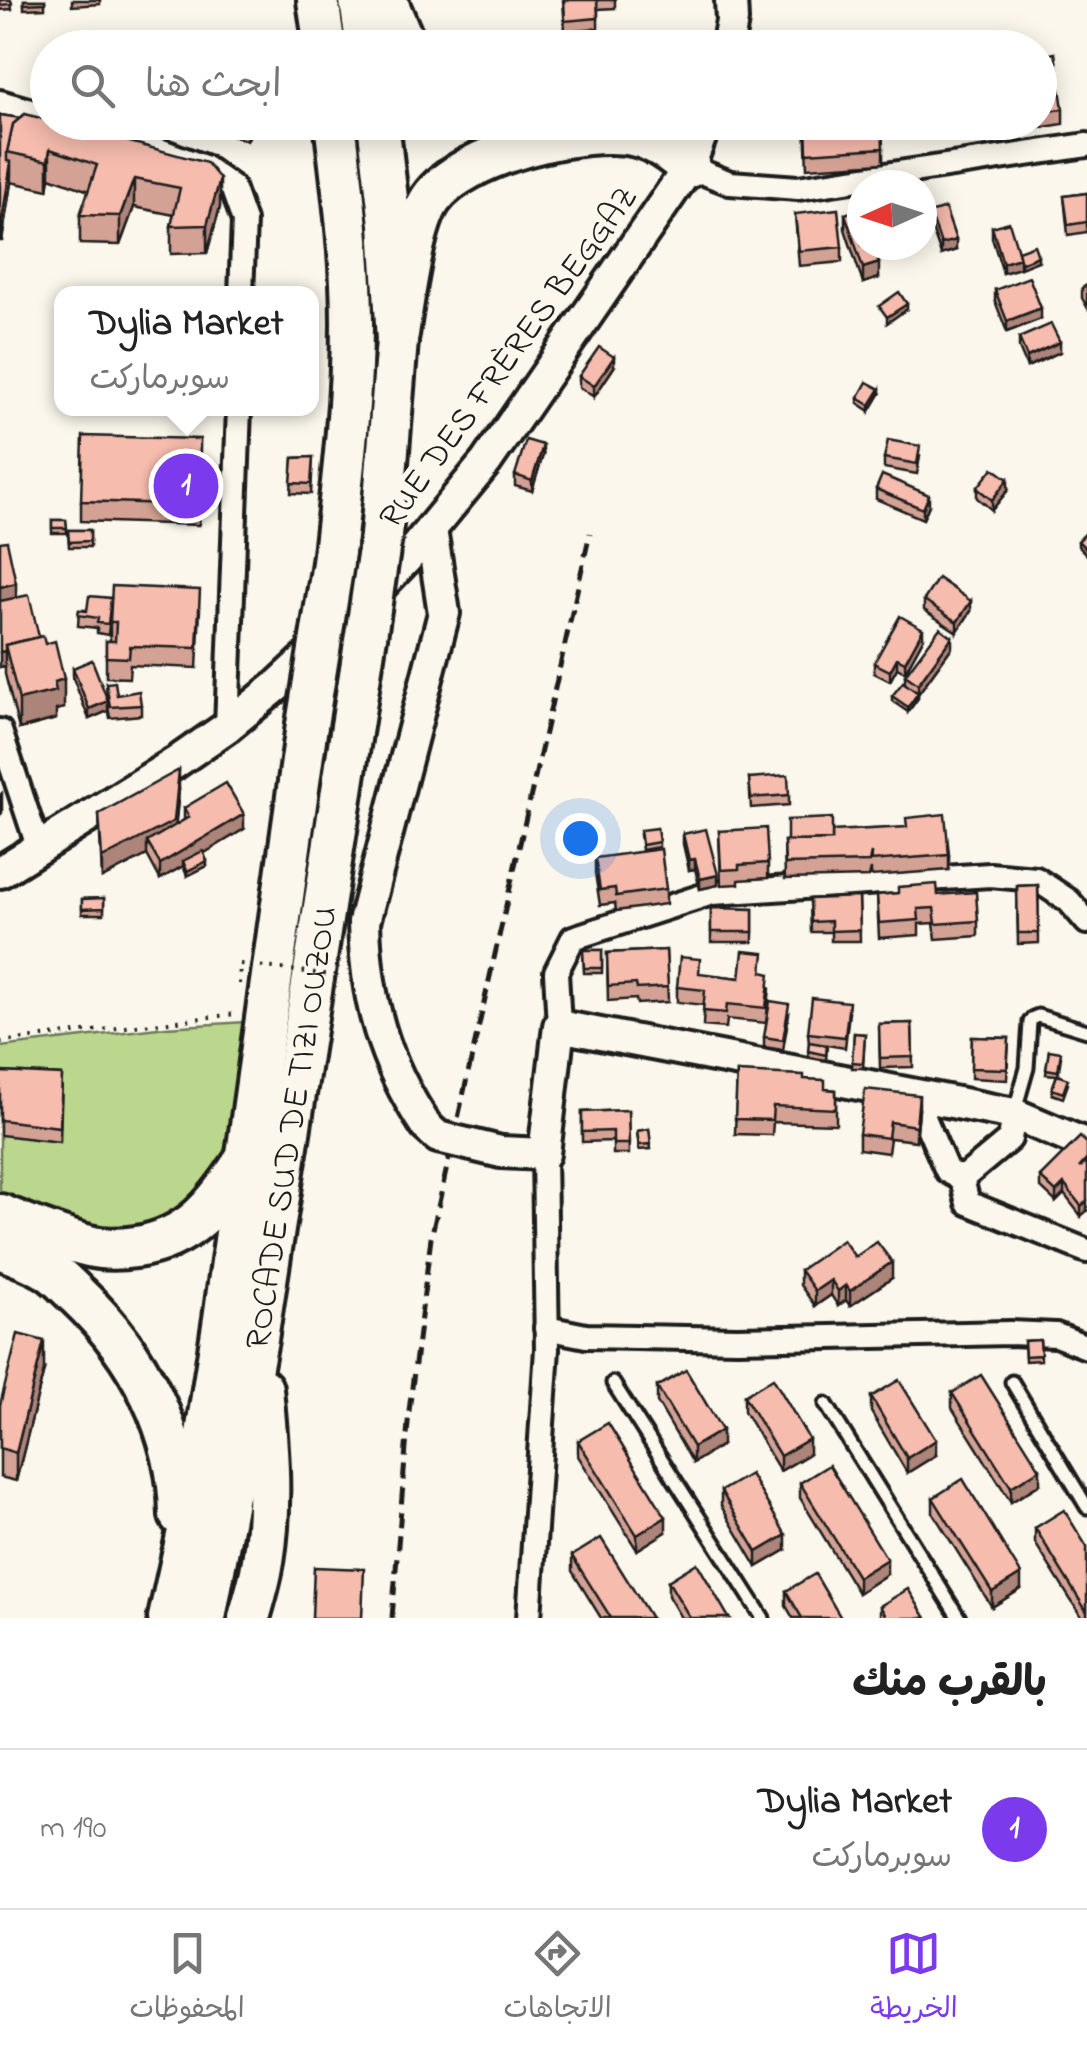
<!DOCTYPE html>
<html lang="ar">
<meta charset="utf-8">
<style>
:root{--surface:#fff;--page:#f6f6f6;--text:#222;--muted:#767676;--line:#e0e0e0;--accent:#7c3aed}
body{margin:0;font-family:"Indie Flower","Playpen Sans Arabic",sans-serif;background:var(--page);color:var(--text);direction:rtl}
.compass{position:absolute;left:847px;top:170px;width:90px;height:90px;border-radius:50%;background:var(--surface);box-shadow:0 5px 25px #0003;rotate:267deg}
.you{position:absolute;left:580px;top:838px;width:35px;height:35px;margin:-25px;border:8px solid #fff;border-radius:50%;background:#1a73e8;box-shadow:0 0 0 15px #1a73e833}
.badge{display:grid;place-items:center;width:65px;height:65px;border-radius:50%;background:var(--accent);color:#fff;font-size:32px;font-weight:700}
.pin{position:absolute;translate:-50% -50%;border:5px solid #fff;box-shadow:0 2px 10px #0006}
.popup{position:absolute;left:54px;top:286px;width:265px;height:130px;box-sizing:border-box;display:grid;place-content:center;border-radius:20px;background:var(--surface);filter:drop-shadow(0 2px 8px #0005);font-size:32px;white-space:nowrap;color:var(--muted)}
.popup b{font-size:38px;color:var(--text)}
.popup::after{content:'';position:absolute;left:50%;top:100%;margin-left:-20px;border:20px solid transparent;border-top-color:var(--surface)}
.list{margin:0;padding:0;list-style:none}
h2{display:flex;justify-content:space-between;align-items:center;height:130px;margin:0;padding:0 40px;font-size:42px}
h2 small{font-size:32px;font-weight:400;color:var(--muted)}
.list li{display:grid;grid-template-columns:65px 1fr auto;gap:30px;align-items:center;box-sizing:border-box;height:160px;padding:0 40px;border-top:2px solid var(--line)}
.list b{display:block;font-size:38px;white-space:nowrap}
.list p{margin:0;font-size:32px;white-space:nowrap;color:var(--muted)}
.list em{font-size:32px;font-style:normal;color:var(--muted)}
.icon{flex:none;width:55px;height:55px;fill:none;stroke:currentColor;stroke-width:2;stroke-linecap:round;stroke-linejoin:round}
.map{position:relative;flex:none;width:1087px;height:1618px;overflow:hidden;direction:ltr}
.search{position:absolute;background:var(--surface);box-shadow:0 5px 25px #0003;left:30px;right:30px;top:30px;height:110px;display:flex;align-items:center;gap:25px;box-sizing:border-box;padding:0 35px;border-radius:55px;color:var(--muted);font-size:38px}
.sheet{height:290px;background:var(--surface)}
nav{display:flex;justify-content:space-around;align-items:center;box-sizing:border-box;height:140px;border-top:2px solid var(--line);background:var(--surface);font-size:28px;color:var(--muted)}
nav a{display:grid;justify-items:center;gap:5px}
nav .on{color:var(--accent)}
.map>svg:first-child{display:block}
</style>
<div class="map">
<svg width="1087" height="1618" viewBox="0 0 1087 1618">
<rect width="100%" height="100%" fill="#fbf7ec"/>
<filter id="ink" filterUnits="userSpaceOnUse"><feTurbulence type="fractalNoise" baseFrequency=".01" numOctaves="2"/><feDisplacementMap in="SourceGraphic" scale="20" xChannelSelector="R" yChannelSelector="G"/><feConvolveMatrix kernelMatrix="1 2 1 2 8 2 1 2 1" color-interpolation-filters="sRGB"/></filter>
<g filter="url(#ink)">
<path fill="#bbd78e" stroke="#6c7a55" stroke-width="2.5" d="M245,1022l-16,125 -7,28 -24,31 -74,33 -124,-34v-158l166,-20z"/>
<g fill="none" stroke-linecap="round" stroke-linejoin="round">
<g stroke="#1c1c1c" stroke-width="19">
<g id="lane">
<path d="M1015,1110l12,-42 3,-46 3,-4 5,-2 49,15"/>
<path d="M1012,1382l75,125"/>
<path d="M613,1383l150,235"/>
<path d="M826,1404l133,214"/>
</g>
</g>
<g stroke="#1c1c1c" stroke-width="30">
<g id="street">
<path d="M0,102l48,14"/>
<path d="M70,122l84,26 50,19 28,20 12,34 -3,73"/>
<path d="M689,167l41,16 68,5 289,-43"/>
<path d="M227,727l12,-319"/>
<path d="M0,731l39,118"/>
<path d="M559,1026l-3,-54 17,-34 139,-45 278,-18 46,4 33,22 18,21"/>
<path d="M920,1096l2,17 25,58 15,8"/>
<path d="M1014,1114l-4,25 -48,40 6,24 119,48"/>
<path d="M546,1328l40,8 151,3 273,-6 46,2 31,12"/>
<path d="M529,1618l18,-269 -3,-195"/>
</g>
</g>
<g stroke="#1c1c1c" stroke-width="38">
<g id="secondary">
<path d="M727,48l5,-27 -1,-21"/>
<path d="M0,872l175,-109 52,-36 50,-41 72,-67 58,-61 79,-96 203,-295 17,-45"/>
<path d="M426,1126c-43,-65 -60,-126 -62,-204l80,-309 -13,-84"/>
<path d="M501,1152l43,2 15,-128 455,88 73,31"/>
</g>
</g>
<g stroke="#1c1c1c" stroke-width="48">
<g id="highway">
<path d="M318,0l7,48"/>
<path d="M360,0l7,48"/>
<path d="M386,0l14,33 9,15"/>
<path d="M378,122l12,102 7,116 -16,196"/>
<path d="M397,340c6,-35 15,-114 34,-141 31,-45 154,-76 206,-63 20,5 36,18 52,31"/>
<path d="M333,563c9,-79 19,-159 19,-240 0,-67 -9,-134 -17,-201"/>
<path d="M0,1215c29,11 59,24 89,31 15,4 32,3 47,1 54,-8 80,-42 108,-85"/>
<path d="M0,1248c16,7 35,13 49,22 11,7 20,18 29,26 60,57 101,135 102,219"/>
<path d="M169,1618l29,-132 26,-167 83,-594"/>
<path id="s1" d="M205,1618l52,-279 109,-703"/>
<path d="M249,1618c4,-15 9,-31 12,-46 12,-59 7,-123 1,-183"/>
</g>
</g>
<g stroke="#1c1c1c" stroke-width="4" stroke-dasharray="2.5 8" stroke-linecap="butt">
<path d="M239,984l1,-20"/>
<path d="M0,1042l236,-28"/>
</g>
<use href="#lane" stroke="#fbf7ec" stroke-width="11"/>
<use href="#street" stroke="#fbf7ec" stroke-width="22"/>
<use href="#secondary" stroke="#fbf7ec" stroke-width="30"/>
<use href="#highway" stroke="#fbf7ec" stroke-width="40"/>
<path stroke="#1c1c1c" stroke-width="5" stroke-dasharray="15 8" stroke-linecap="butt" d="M392,1618l17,-207 22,-173 159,-705"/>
<g stroke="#1c1c1c" stroke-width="38" stroke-linecap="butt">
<path id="secondary-bridge" d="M426,1126l12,11 63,15"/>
</g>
<g stroke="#1c1c1c" stroke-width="48" stroke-linecap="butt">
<g id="highway-bridge">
<path d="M366,636l15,-100"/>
<path d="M307,725l26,-162"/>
</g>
</g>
<path stroke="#1c1c1c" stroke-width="4" stroke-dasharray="2.5 8" stroke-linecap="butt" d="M240,964l92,11"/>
<use href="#secondary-bridge" stroke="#fbf7ec" stroke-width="30"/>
<use href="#highway-bridge" stroke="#fbf7ec" stroke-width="40"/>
</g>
<g fill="#d4a295" stroke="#1c1c1c" stroke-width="2.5">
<path d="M0,0h11l1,9 -12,1z"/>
<path d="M24,0h21v8l-21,1z"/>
<path d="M72,0h28v4l-28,2z"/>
<path d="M563,0h52v8l-17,1v19l-33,3z"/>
<path d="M1040,56l23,53v15l-49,8 -2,-10h28z"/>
<path d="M25,114l195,93 -13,46 -36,1v-28l3,-11 -40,-8 -14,38 -40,-1v-29l9,-24 -39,-14 -2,13 -37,-8 -9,59h-2v-126l20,3z"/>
<path d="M216,122h37v4l-6,15 -31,-12z"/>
<path d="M805,122l78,26v15l-76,5z"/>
<path d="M1087,193v39l-19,3 -4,-39z"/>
<path d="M930,213l26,37 -15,5 -11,-32z"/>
<path d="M795,214l47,33v15l-43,4z"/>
<path d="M845,214l59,31v5l-26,8 1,20 -16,5 -18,-54z"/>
<path d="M992,227l26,24 20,10 -35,12 -11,-35z"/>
<path d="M1087,285v22l-5,-9v-10z"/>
<path d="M995,290l46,29 -34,13 -12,-31z"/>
<path d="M1019,338l41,14 -33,15 -8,-19z"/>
<path d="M614,367l-20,30 -15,-10v-11z"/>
<path d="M880,394l-10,17 -12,-8v-5z"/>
<path d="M200,439l-1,86 -118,-4v-20z"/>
<path d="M543,455l-11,36 -17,-5v-11z"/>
<path d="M920,456l-3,18 -33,-6v-10z"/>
<path d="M313,457l-2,37 -20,-1 2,-35z"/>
<path d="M977,488l31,2 -16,20 -15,-12z"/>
<path d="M876,489l53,16 -6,14 -47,-20z"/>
<path d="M52,520h14l1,13h-15z"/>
<path d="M68,530h22v17h-21z"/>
<path d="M1087,532v23l-9,-9v-5z"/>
<path d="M16,598l23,39 25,71 -8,2v9l-37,10 -14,-55v-8l-5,1z"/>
<path d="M924,600l47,11 -14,21 -33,-22z"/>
<path d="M200,609l-3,59 -67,-3 -1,13 -23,-1v-36h4v-27l-2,21 -11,-2v-5l-19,-2 1,-16z"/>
<path d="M923,639l-18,33 -8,-4 -7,13 -16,-8v-10z"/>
<path d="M952,647l-34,47v4l-10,14 -16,-11v-5l13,-12v-9z"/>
<path d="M73,668l34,29 -1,-14 11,12 24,10v10l-31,3 -2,-12v5l-19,8 -16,-41z"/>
<path d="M749,778l40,17v10l-38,3z"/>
<path d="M179,790l-4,35 9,-5v-12l60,21 -40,24 3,13 -20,10 -4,-10 -23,13 -13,-24 -45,23 -3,-64z"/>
<path d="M719,831l49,32v15l-29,2v4l-18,1z"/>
<path d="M832,831l117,24v15l-78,6v-7l-2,8 -84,2 -1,-38z"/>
<path d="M683,834l35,51 -18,4 -5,-20 -6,1 -6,-26z"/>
<path d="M640,835l19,7v5l-17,3z"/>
<path d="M595,858l71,31v15l-50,7 -1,-8 -15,2 -5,-32z"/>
<path d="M1038,885l1,58 -21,1 -1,-58z"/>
<path d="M877,895h61l40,26v15l-42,3 -2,-16 -15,1v11l-40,3z"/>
<path d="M859,897l1,44h-29v-9h-20l-1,-33z"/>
<path d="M104,898v16h-22v-15z"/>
<path d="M711,908l42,1v33h-42z"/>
<path d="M583,950h19v23h-18z"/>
<path d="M666,950l2,52 -31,2 -1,-5 -28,2 -1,-48z"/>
<path d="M763,973l7,16 -4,34 -39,-4 -1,9 -23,-2 1,-21 -27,-3v-15l23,-13 40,4z"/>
<path d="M849,1012l-4,36 -18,-3 -1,15 -18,-3 1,-14 -1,-10z"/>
<path d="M789,1014l-6,36 -19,-3v-10z"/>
<path d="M912,1023l1,44 -33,1 -1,-44z"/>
<path d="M854,1033l11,1 -2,34h-11z"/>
<path d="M972,1037l37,1 -2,42 -36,-2z"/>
<path d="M1049,1050l12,7 -3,19 10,8 -5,14 -11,-4v-5l5,-14 -11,-1z"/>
<path d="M0,1072l62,3 -2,67 -60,-7z"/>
<path d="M737,1072l67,7 21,10 11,1v34l-63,-2 -1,13 -37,-1z"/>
<path d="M628,1110l1,44h-16v-13l-31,1v-30z"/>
<path d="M919,1110l-3,31 -26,-3 -2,15 -29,-4v-15z"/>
<path d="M649,1129l2,20 -12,1 -2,-19z"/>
<path d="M1087,1143l-6,73 -17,-22 -8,8 -16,-15v-10z"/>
<path d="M855,1257l37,21 -42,28 -4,-6 -8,6 -7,-11 -16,11 -15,-21v-15z"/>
<path d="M1040,1340l1,20 -16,1 -1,-20z"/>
<path d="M44,1370l-28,111 -16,-4v-72z"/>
<path d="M657,1387l65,58 -29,18 -36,-61z"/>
<path d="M952,1393l88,91 -29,18 -59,-94z"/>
<path d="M744,1396l65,58 -29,17 -36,-60z"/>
<path d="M871,1397l65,58 -29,18 -36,-61z"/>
<path d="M578,1441l88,91 -29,18 -59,-94z"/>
<path d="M800,1483l87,91 -29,19 -58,-95z"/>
<path d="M721,1491l65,59 -29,17 -36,-61z"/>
<path d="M933,1498l88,91 -29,18 -59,-94z"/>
<path d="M1035,1528l52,19v71h-5l-47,-75z"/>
<path d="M572,1556l79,62h-50l-29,-47z"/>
<path d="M668,1581l61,37h-48l-13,-22z"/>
<path d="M786,1591l55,27h-48l-7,-12z"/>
<path d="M880,1606l46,12h-46z"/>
</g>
<g fill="#ac8479" stroke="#1c1c1c" stroke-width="2.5">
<path d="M250,122h3v4l-6,15v-10z"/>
<path d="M50,149v28l-2,13v-29z"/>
<path d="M11,162v20l-9,59v-20z"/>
<path d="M134,179v28l-14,38v-29z"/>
<path d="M220,179v28l-13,46v-28z"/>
<path d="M956,240v10l-15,5v-11z"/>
<path d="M873,245h31v5l-31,10z"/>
<path d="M1038,256v5l-17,7v-5z"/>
<path d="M1020,258v10l-17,5v-10z"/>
<path d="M879,263v15l-16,5v-15z"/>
<path d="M907,304v5l-20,14v-6z"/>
<path d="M1041,308v11l-34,13v-11z"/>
<path d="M1060,342v10l-33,15v-10z"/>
<path d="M614,357v10l-20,30v-11z"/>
<path d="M880,389v5l-10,17v-6z"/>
<path d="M543,445v10l-11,36v-10z"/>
<path d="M1008,479v11l-16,20v-10z"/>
<path d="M929,495v10l-6,14v-10z"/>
<path d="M16,583v20l-16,3v-19z"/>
<path d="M971,601v10l-14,21v-10z"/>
<path d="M923,629v10l-18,33v-10z"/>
<path d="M952,637v10l-34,47v4l-10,14v-5l10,-13v-10z"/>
<path d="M5,651v15l-5,1v-15z"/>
<path d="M897,658v10l-7,13v-10z"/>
<path d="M64,679v29l-8,2v9l-37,10v-29l35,-18z"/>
<path d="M108,701v10l-19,8v-10z"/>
<path d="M179,770v20l-5,51 -27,1v13l-45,23v-20z"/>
<path d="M2,793v20l-2,2v-20z"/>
<path d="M244,814v15l-59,36 -2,-4v5l-23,13v-15z"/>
<path d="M695,859v10l-6,1v-10z"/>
<path d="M207,861v5l-20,10v-5z"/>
<path d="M718,875v10l-18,4v-10z"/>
<path d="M919,1095v15l-3,31v-15z"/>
<path d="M1064,1184v10l-8,8v-10z"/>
<path d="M1087,1201v10l-6,5v-10z"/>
<path d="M892,1262v16l-42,28v-15z"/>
<path d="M831,1280v15l-16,11v-15z"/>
<path d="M846,1285v15l-8,6v-15z"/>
<path d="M44,1341v29l-28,111v-28z"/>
<path d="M722,1430v15l-29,18v-16z"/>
<path d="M809,1439v15l-29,17v-15z"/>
<path d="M936,1440v15l-29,18v-15z"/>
<path d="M1040,1469v15l-29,18v-15z"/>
<path d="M666,1517v15l-29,18v-15z"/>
<path d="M786,1535v15l-29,17v-15z"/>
<path d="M887,1559v15l-29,19v-16z"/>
<path d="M1021,1574v15l-29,18v-15z"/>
</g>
<g fill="#f6bcad" stroke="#1c1c1c" stroke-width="2.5">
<path d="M0,0h11l1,4 -12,1z"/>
<path d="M24,0h21v3l-21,1z"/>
<path d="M564,0h33l1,18 -33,3z"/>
<path d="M1055,53l8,56 -23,3v-56z"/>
<path d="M25,114l23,6v2h9l150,41 13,16 -13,46 -36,1 9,-38 -46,-9 -14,37 -40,-1 17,-50 -47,-16 -2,12 -41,-9 6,-28z"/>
<path d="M0,115l20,3 -7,6 -6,28v9l4,1 -9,59h-2z"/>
<path d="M224,122h26l-3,9z"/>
<path d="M806,122h76l1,26 -76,5z"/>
<path d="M1087,193v29l-19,3 -4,-29z"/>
<path d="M862,208v37h12l5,18 -16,5 -18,-54z"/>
<path d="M945,208l11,32 -15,4 -11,-31z"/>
<path d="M838,209l4,38 -43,4 -4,-37z"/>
<path d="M1009,222l11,36 -17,5 -11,-36z"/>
<path d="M1034,245l4,11 -17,7 -3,-12z"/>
<path d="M1029,277l12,31 -34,13 -12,-31z"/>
<path d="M899,292l8,12 -20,13 -8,-11z"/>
<path d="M1051,324l9,18 -33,15 -8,-19z"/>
<path d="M599,347l15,10 -20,29 -15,-10z"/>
<path d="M867,382l13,7 -10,16 -12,-7z"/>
<path d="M83,436l117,3 -1,66 -118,-4z"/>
<path d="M526,440l17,5 -11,36 -17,-6z"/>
<path d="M888,440l32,6 -3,18 -33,-6z"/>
<path d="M313,457l-2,27 -20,-1 2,-25z"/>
<path d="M993,468l15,11 -16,21 -15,-12z"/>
<path d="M882,475l47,20 -6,14 -47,-20z"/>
<path d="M52,520h14l1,8h-15z"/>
<path d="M68,530h22v11l-21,1z"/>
<path d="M1087,532v18l-9,-9z"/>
<path d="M7,541l9,42 -16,4v-45z"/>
<path d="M938,578l33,23 -14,21 -33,-22z"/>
<path d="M112,586l88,4 -3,58 -67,-2 -1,12 -23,-1v-16h9l1,-19h-6z"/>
<path d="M29,595l10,42 -34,8v6l-5,1v-51z"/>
<path d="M89,596l22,2 -3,26 -11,-1 1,-5 -20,-3 1,-5 8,1z"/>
<path d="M900,616l23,13 -18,33 -8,-4 -7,13 -16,-8z"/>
<path d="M940,628l12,9 -34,47 -13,-9z"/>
<path d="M43,636l2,8 10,-3 9,38 -10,3 2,9 -37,9 -14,-55z"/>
<path d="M92,660l16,41 -19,8 -16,-41z"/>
<path d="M115,682l2,13 22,-4 2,14 -31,2 -4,-24z"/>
<path d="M903,682l15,11 -10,14 -16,-11z"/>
<path d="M179,770l-5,51 -72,37 -3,-44z"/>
<path d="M788,775l1,20 -38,3 -2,-20z"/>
<path d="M226,783l18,31 -84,50 -13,-22 42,-25 -5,-9z"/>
<path d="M945,814l4,41 -78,6v-8l-2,9 -84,2 -1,-23 48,-1v-9l75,-4 -1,-9z"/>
<path d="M832,818v22l-45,1v-21z"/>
<path d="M657,828l2,14 -17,3 -2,-15z"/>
<path d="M766,828l2,35 -29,2v4l-18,1 -2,-39z"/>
<path d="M706,829l12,46 -18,4 -5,-20 -6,1 -6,-26z"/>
<path d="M661,849l5,40 -50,7 -1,-8 -15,2 -5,-32z"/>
<path d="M203,851l4,10 -20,10 -4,-10z"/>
<path d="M937,884l1,11 38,-3 2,29 -42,3 -2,-16 -16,1 1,11 -40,3 -2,-28 21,-2v-6z"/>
<path d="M1038,885l1,48h-21l-1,-47z"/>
<path d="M859,897l1,33 -29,1v-10l-20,1 -1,-23z"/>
<path d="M104,898v10l-22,1v-10z"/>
<path d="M711,908l42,1v23h-42z"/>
<path d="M583,950h19v18h-18z"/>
<path d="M666,950l2,37 -31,2 -1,-5 -28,2 -1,-33z"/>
<path d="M743,951l21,2 -2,19 8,2 -4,34 -39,-4 -1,9 -23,-2 2,-21 -28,-3 3,-30 20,2 -1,14 41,5z"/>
<path d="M812,998l37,4 -4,35 -37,-4z"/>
<path d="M770,1001l19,3 -6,36 -19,-3z"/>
<path d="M912,1023l1,34 -33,1 -1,-34z"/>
<path d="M854,1033l11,1 -2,29 -11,-1z"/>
<path d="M972,1037l37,1 -2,31 -36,-1z"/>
<path d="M809,1042l18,3 -1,10 -18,-4z"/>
<path d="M1049,1050l12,2 -3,19 -12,-2z"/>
<path d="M0,1072l62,3 -2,52 -60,-7z"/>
<path d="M737,1072l67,3v4l21,1v9l11,1v19l-63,-3 -1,14 -37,-1z"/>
<path d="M1057,1075l11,4 -5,14 -11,-4z"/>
<path d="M865,1089l54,6 -3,31 -26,-4 -2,16 -29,-4z"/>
<path d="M628,1110l1,34h-16v-13l-31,1v-20z"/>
<path d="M649,1129l2,15 -12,1 -2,-14z"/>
<path d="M1080,1137l7,6v16l-8,9 8,-6v39l-6,5 -17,-22 -8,8 -16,-15z"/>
<path d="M843,1240l12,17 22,-15 15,20 -42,29 -4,-6 -8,6 -7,-11 -16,11 -15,-21z"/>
<path d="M18,1334l26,7 -28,112 -16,-5v-43z"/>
<path d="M1040,1340l1,15 -16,1 -1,-15z"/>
<path d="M686,1370l36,60 -29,17 -36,-60z"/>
<path d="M981,1375l59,94 -29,18 -59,-94z"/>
<path d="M773,1378l36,61 -29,17 -36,-60z"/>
<path d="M899,1380l37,60 -29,18 -36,-61z"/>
<path d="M608,1423l58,94 -29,18 -59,-94z"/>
<path d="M829,1465l58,94 -29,18 -58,-94z"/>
<path d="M750,1474l36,61 -29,17 -36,-61z"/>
<path d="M963,1479l58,95 -29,18 -59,-94z"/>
<path d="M1064,1510l23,37v65l-52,-84z"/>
<path d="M601,1538l50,80h-40l-39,-62z"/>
<path d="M697,1563l32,55h-39l-22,-37z"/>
<path d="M314,1567l50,2 -2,49h-50z"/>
<path d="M815,1574l26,44h-39l-16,-27z"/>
<path d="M908,1589l18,29h-39l-7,-12z"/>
</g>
</g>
<g text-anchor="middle" stroke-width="10" stroke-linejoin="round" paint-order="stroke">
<g font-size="35" fill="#1c1c1c" stroke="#fbf7ec">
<text transform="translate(507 356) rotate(-54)" y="12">RUE DES FRÈRES BEGGAZ</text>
<text dy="12" stroke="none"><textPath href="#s1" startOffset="498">ROCADE SUD DE TIZI OUZOU</textPath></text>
</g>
</g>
</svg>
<svg class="compass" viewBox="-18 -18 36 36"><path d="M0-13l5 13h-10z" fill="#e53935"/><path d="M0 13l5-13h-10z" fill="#767676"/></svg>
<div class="you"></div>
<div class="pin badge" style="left:186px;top:486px">1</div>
<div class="popup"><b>Dylia Market</b>سوبرماركت</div>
<div class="search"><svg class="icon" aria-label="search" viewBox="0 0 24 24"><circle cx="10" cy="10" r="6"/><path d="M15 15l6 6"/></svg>ابحث هنا</div>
</div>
<section class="sheet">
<h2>بالقرب منك<small></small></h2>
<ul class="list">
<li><span class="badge">1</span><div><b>Dylia Market</b><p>سوبرماركت</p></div><em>190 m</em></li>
</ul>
</section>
<nav>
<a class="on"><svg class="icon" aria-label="map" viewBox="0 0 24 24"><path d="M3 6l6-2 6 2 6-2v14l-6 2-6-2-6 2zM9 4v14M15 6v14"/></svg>الخريطة</a>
<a><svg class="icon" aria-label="directions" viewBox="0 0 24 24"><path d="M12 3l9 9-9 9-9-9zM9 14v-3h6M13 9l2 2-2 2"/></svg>الاتجاهات</a>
<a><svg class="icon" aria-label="saved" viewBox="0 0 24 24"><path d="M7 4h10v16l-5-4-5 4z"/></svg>المحفوظات</a>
</nav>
